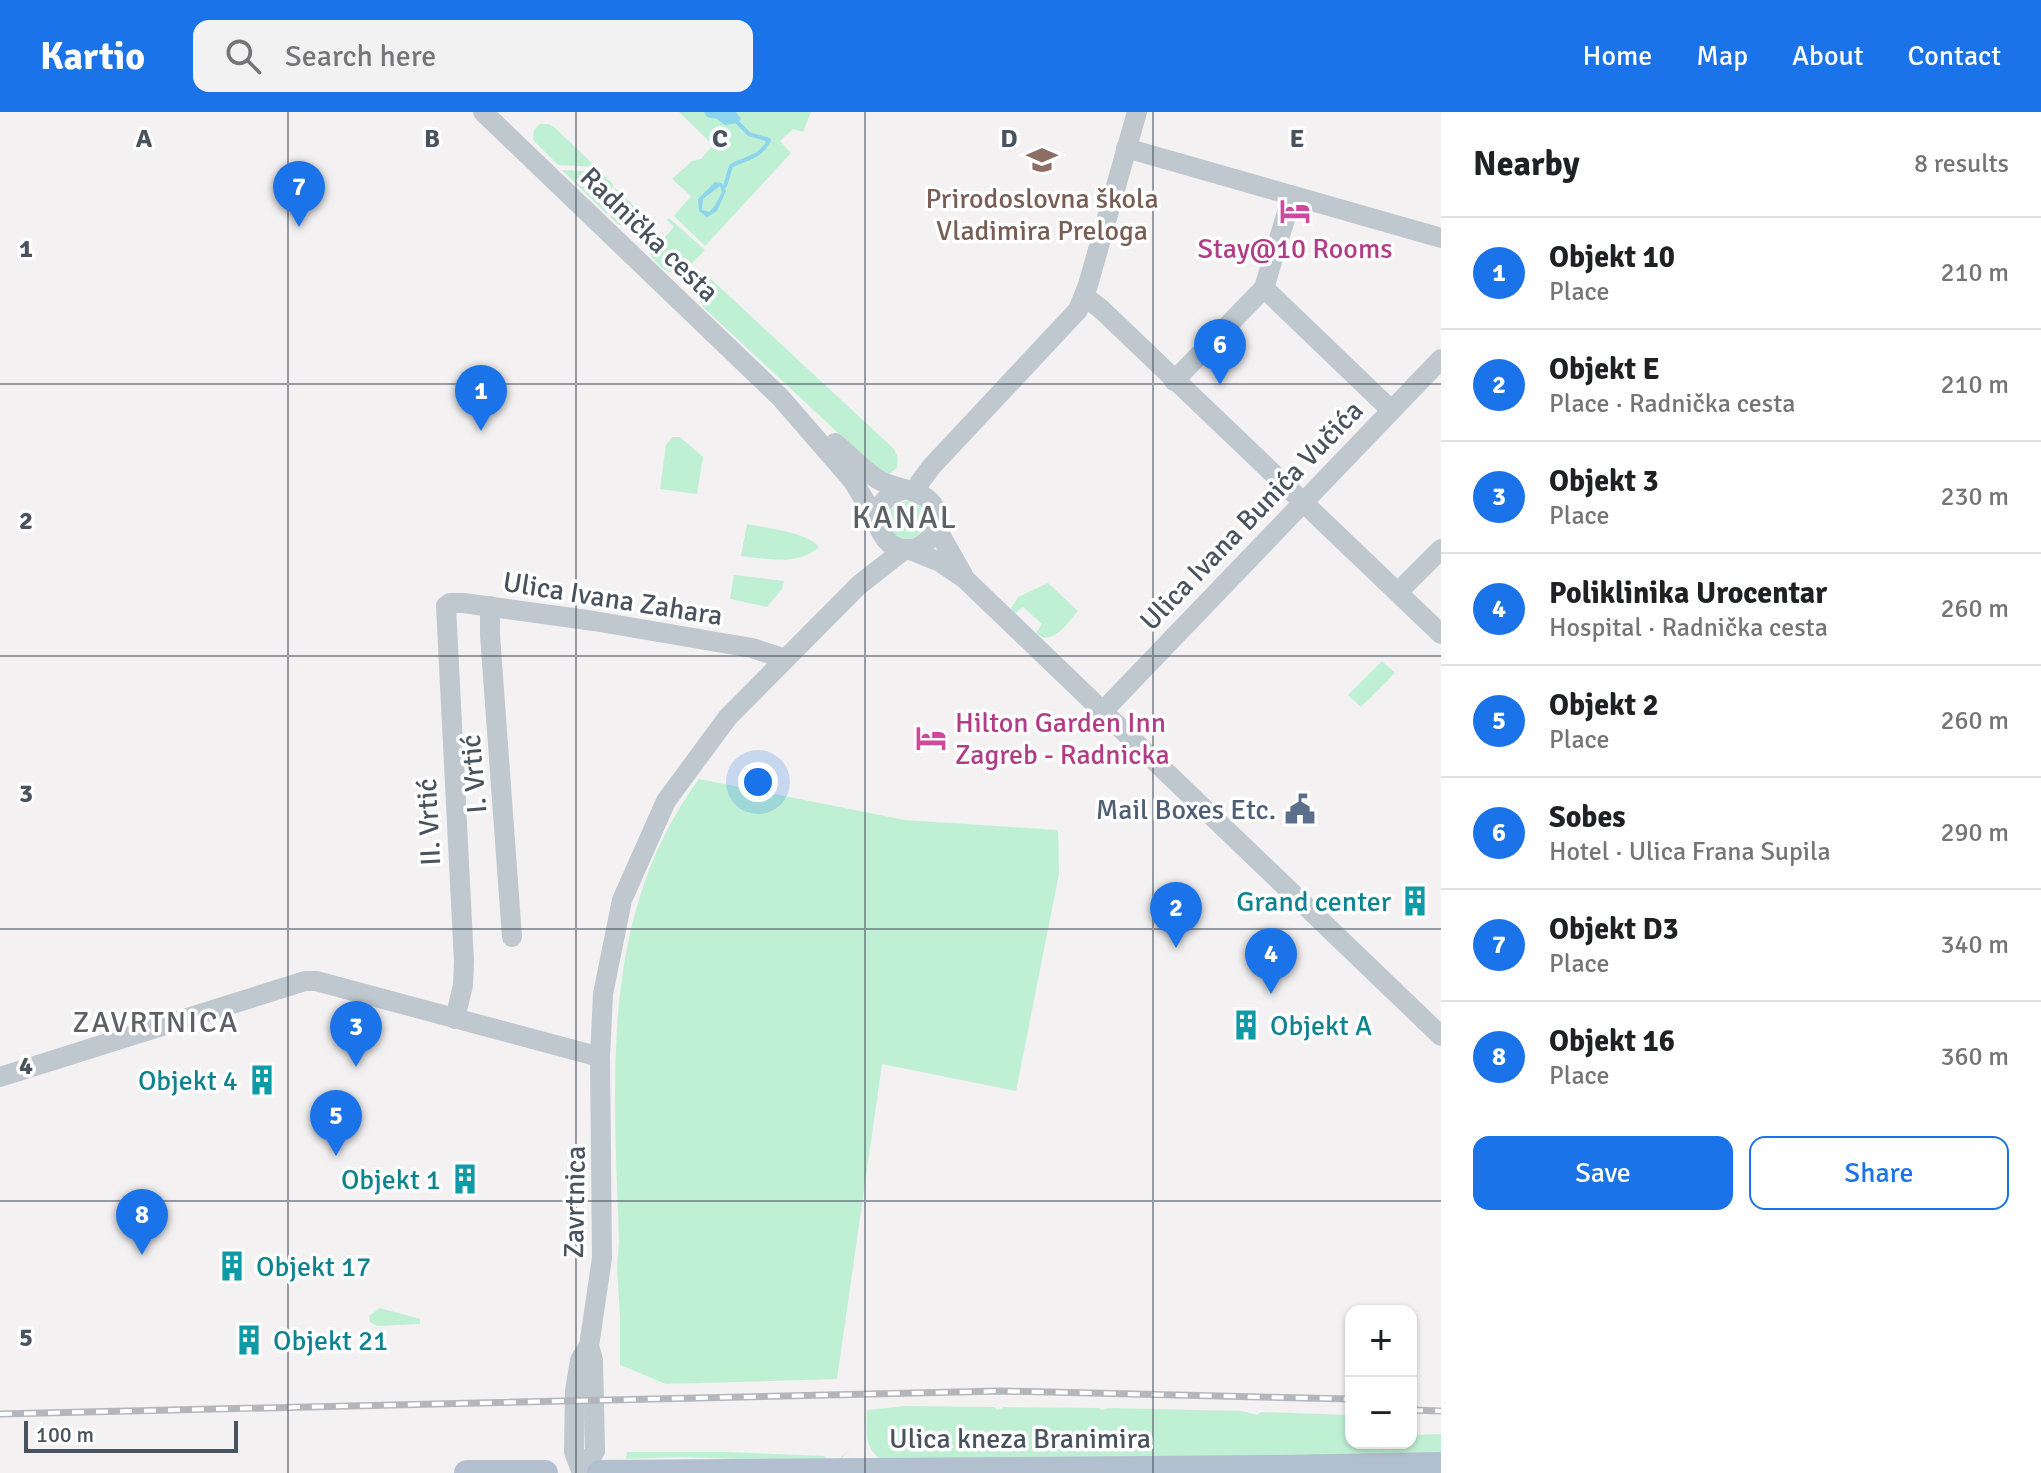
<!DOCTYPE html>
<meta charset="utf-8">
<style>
:root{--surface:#fff;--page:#f2f2f2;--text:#202124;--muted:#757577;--line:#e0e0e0;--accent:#1a73e8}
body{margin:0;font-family:Signika,sans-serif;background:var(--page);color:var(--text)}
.controls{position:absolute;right:24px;bottom:24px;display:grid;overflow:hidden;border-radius:16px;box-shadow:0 2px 6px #0004}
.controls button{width:72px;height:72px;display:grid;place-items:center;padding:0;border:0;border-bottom:2px solid var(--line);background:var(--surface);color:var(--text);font:40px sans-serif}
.scale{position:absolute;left:24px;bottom:20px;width:214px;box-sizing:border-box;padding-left:8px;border:4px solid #48535e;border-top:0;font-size:22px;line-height:28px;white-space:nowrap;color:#48535e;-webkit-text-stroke:6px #fff;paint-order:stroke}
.you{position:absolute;left:758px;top:670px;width:28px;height:28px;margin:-20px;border:6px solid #fff;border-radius:50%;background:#1a73e8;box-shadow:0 0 0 12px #1a73e833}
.badge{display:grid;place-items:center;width:52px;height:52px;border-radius:50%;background:var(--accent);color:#fff;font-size:26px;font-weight:700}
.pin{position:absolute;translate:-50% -66px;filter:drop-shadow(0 2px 4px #0008)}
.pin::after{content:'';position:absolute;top:42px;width:28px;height:24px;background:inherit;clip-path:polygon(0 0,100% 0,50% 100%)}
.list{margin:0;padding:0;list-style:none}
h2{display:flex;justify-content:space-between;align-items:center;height:104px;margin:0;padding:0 32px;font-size:34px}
h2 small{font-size:26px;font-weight:400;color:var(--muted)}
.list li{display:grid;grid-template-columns:52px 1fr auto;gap:24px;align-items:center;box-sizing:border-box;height:112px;padding:0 32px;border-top:2px solid var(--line)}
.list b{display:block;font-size:30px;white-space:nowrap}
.list p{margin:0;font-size:26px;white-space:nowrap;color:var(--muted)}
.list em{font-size:26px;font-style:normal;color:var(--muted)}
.actions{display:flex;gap:16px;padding:24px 32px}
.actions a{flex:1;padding:18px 0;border:2px solid var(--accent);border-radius:16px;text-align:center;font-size:28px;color:var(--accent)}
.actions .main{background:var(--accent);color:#fff}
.icon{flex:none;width:44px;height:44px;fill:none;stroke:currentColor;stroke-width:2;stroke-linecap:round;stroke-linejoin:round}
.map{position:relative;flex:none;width:1441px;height:1361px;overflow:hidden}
header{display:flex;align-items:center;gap:48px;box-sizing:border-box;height:112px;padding:0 40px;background:var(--accent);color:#fff}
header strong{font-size:38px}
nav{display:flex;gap:44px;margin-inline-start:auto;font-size:28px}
.search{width:560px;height:72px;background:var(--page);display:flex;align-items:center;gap:20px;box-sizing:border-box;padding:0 28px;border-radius:16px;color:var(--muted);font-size:30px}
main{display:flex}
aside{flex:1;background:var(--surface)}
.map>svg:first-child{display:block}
</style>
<header>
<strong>Kartio</strong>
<div class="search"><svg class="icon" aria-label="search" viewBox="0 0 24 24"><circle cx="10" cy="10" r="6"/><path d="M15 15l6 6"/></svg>Search here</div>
<nav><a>Home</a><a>Map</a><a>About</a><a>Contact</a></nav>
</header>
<main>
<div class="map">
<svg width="1441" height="1361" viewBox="0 0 1441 1361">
<rect width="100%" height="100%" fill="#f3f1f1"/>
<g fill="#c0f0d4" fill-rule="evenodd">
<path d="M679,0h132l-8,20 -10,-3 -13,12 11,12 -86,93 -31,-30 17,-20 -19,-17 20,-18 9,-2 12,-14z"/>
<path d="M540,12h9l5,3 42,40 -38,-2 -25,-25 1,-10z"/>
<path d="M562,58l38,2 13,12 -6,30z"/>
<path d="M615,76l22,21 -1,10 -6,7 -11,-1 -9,-8z"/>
<path d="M669,106l36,32 -25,25c-15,-1 -29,-16 -35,-30l2,-3 8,6 19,-21 -7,-7z"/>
<path d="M706,167l6,1 182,169 4,9 -1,10 -8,6 -9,-2 -177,-165 -4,-13 1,-10z"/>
<path d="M672,325h8l23,20 -6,37 -37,-5 6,-44z"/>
<path d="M909,389c41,12 -1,58 -18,31 -9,-16 2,-30 18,-31zM905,400l9,1 2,11 -7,5 -9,-5v-9z"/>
<path d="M747,412c19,4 61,8 72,23 -21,19 -52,12 -78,9z"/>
<path d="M734,463l50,6 -2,8 -15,18 -37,-8z"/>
<path d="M1048,471l30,28c-10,11 -26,37 -42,22l6,-9 -19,-17 -9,7 -3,-6 7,-11z"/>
<path d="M1382,549l13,12 -34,34 -13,-12z"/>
<path d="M699,667l206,41 153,10 1,44 -43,217 -134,-27 -45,315 -171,5 -46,-19v-49l-3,-47 2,-27c-5,-161 -21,-326 80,-463z"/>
<path d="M380,1196l40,11v5l-43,2 -7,-4 -1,-6z"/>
<path d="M905,1294l89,1 4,3 6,-3 95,1 3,2 7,-2 133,3 15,4 4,-3 90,3v28h60v-8l30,-1v23l-559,3c-19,-12 -15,-30 -15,-50z"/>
<path d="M850,1337l-9,10 -13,3 -148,-5 -54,2 1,-7h98l99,4 5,5 11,-3z"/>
</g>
<g fill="#8dd5ed" fill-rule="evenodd">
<path d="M704,0h32l5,7 -3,4 -13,2 -8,-6 -10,-2z"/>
<path d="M715,70l7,1 4,8 -9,20 -10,6 -8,-6 -1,-12zM720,74l2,6 -8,15 -5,5 -7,-2 1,-11z"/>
</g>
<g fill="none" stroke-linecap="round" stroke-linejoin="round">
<path stroke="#8dd5ed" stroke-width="4" d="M725,74l6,-20c14,-8 30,-8 38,-26l-20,-6 -11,-11"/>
<g stroke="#bfc7cf" stroke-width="20">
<path d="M483,0l297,285 73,84 24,40"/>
<path d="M1126,36l315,90"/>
<path d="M1264,176l127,122"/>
<path d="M1084,184l17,13 340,325"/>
<path d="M1174,269l90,-93 28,-92"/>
<path d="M835,331c14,12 27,26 42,36 20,13 61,8 60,42 -1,8 -5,16 -11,21 -36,30 -75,-37 -23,-52"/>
<path d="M917,380l3,-10 12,-16 146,-156 10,-25 49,-173"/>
<path d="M937,409l5,17 21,37"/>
<path d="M908,437l32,13 25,17 476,457"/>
<path d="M1398,480l43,-43"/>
<path d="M490,494v29l22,302"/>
<path d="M1103,599l338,-352"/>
<path d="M455,907l8,-34 1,-23 -18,-356 4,-3h13l131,18 158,27 34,11"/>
<path d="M0,965l305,-96h11l284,76"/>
<path d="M582,1361l-8,-21 1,-61 5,-31 9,-14 13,-88 -2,-201 3,-63 19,-94 44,-99 62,-84 131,-132 46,-36"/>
<path d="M582,1361l13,-22 -2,-91 -4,-14"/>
</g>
<g stroke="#b1bfcf" stroke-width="26">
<path d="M467,1361h78"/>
<path d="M600,1361l681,-5 160,-3"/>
</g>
<g stroke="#b3b6bb" stroke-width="7">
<g id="rail">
<path d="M1411,1298l30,1"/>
<path d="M0,1302l1001,-23 350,8"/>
</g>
</g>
<use href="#rail" stroke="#fff" stroke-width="4" stroke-dasharray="12" stroke-linecap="butt"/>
</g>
<path fill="none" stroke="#48535e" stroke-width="2" stroke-opacity="0.55" d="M288,0v1361M576,0v1361M865,0v1361M1153,0v1361M0,272h1441M0,544h1441M0,817h1441M0,1089h1441"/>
<defs>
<g id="school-bare" transform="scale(2.4)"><path d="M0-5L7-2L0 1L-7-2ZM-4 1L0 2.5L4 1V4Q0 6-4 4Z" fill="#8d6e63" stroke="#fff" stroke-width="2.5" paint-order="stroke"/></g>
<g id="hotel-bare" transform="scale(2.4)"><path d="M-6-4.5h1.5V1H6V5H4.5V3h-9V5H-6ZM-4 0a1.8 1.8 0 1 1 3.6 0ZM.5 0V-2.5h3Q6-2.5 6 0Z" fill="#d1479c" stroke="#fff" stroke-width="2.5" paint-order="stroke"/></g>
<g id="civic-bare" transform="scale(2.4)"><path d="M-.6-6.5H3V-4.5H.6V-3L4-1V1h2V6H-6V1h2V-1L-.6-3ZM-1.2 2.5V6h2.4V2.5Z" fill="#5c6f8a" stroke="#fff" stroke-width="2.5" paint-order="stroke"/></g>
<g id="building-bare" transform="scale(2.4)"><path d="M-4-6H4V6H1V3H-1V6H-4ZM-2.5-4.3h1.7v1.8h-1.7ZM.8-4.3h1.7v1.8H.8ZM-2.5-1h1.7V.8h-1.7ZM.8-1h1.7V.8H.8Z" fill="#0f9aa8" stroke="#fff" stroke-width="2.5" paint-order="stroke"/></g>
</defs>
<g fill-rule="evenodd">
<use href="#school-bare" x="1042" y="48"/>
<use href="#hotel-bare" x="1295" y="99"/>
<use href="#hotel-bare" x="931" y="626"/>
<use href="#civic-bare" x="1300" y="697"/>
<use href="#building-bare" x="1415" y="789"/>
<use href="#building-bare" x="1246" y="913"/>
<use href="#building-bare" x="262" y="968"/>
<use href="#building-bare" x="465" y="1067"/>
<use href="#building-bare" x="232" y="1154"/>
<use href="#building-bare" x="249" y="1228"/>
</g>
<g text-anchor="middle" stroke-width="7" stroke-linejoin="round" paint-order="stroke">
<g font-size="28" fill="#785e54" stroke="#fff">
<text x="1042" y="96">Prirodoslovna škola<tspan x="1042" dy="32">Vladimira Preloga</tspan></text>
</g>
<g font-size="28" fill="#48535e" stroke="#fff">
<text transform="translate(650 122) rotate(44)" y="10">Radnička cesta</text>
<text transform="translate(1251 403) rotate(-46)" y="10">Ulica Ivana Bunića Vučića</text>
<text transform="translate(613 486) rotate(9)" y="10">Ulica Ivana Zahara</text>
<text transform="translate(473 662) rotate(-95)" y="10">I. Vrtić</text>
<text transform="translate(428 710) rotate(-93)" y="10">II. Vrtić</text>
<text transform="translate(574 1090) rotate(-89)" y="10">Zavrtnica</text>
<text x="1020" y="1336">Ulica kneza Branimira</text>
</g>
<g font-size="28" fill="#b23c85" stroke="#fff">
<text x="1295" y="146">Stay@10 Rooms</text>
<text x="955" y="620" text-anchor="start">Hilton Garden Inn<tspan x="955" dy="32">Zagreb - Radnicka</tspan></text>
</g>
<g font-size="28" fill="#4e5e75" stroke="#fff" text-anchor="end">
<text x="1276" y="707">Mail Boxes Etc.</text>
</g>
<g font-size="28" fill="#0d838f" stroke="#fff" text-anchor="end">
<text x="1391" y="799">Grand center</text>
<text x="1270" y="923" text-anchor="start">Objekt A</text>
<text x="238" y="978">Objekt 4</text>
<text x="441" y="1077">Objekt 1</text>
<text x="256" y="1164" text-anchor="start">Objekt 17</text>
<text x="273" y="1238" text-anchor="start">Objekt 21</text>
</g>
<g font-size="30" letter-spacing="2" fill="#5d6166" stroke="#fff">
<text x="156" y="920">ZAVRTNICA</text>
</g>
<g font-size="32" letter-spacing="2" fill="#5d6166" stroke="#fff">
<text x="905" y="416">KANAL</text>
</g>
</g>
<g font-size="26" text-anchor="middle" font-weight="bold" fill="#48535e" stroke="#fff" stroke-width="7" stroke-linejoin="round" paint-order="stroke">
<text x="144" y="35">A</text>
<text x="432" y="35">B</text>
<text x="720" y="35">C</text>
<text x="1009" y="35">D</text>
<text x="1297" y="35">E</text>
<text x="26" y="145">1</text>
<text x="26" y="417">2</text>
<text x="26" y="690">3</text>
<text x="26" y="962">4</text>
<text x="26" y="1234">5</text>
</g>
</svg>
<div class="controls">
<button>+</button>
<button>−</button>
</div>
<div class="scale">100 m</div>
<div class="you"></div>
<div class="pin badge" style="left:481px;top:319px">1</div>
<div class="pin badge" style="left:1176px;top:836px">2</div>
<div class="pin badge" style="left:356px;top:955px">3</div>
<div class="pin badge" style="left:1271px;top:882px">4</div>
<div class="pin badge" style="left:336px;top:1044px">5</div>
<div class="pin badge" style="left:1220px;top:273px">6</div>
<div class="pin badge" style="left:299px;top:115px">7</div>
<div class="pin badge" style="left:142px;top:1143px">8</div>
</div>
<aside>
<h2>Nearby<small>8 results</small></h2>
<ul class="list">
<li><span class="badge">1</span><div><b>Objekt 10</b><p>Place</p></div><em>210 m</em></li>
<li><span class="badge">2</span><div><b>Objekt E</b><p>Place · Radnička cesta</p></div><em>210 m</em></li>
<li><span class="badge">3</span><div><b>Objekt 3</b><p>Place</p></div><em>230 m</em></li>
<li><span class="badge">4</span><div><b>Poliklinika Urocentar</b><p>Hospital · Radnička cesta</p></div><em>260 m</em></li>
<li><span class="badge">5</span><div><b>Objekt 2</b><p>Place</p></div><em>260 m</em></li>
<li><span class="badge">6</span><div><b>Sobes</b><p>Hotel · Ulica Frana Supila</p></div><em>290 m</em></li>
<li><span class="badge">7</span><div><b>Objekt D3</b><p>Place</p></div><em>340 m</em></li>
<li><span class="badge">8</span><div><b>Objekt 16</b><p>Place</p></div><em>360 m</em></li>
</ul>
<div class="actions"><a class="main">Save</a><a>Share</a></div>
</aside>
</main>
